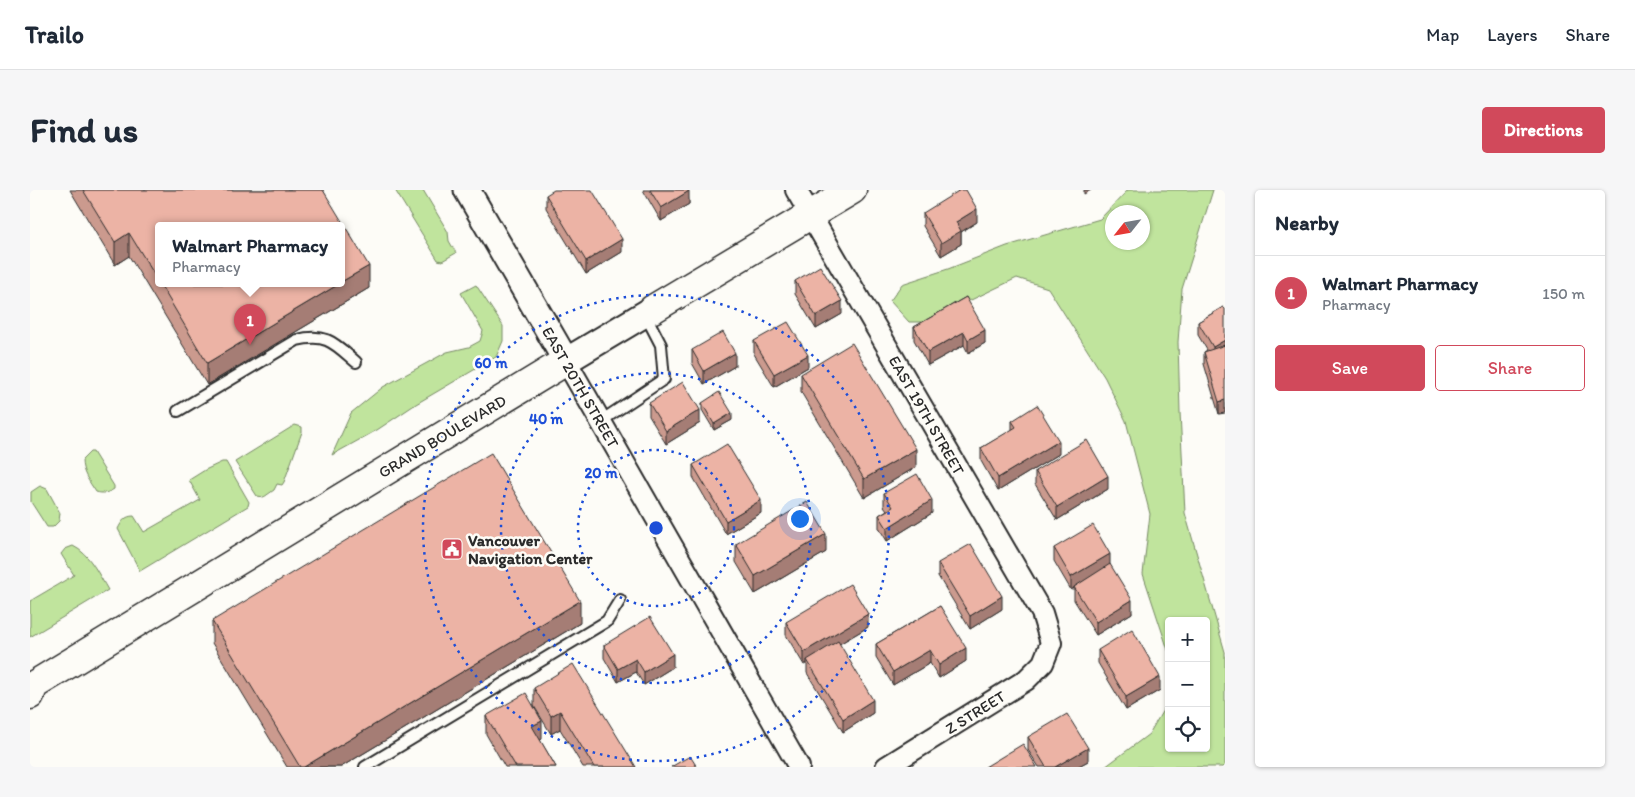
<!DOCTYPE html>
<meta charset="utf-8">
<style>
:root{--surface:#fff;--page:#f6f6f7;--text:#1f2937;--muted:#747a83;--line:#e0e1e3;--accent:#d1495b}
body{margin:0;font-family:Itim,sans-serif;background:var(--page);color:var(--text)}
.controls{position:absolute;right:15px;bottom:15px;display:grid;overflow:hidden;border-radius:5px;box-shadow:0 1px 4px #0004}
.controls button{width:45px;height:45px;display:grid;place-items:center;padding:0;border:0;border-bottom:1px solid var(--line);background:var(--surface);color:var(--text);font:25px sans-serif}
.compass{position:absolute;left:1075px;top:15px;width:45px;height:45px;border-radius:50%;background:var(--surface);box-shadow:0 1px 4px #0004;rotate:239deg}
.you{position:absolute;left:769px;top:328px;width:18px;height:18px;margin:-12px;border:4px solid #fff;border-radius:50%;background:#1a73e8;box-shadow:0 0 0 8px #1a73e833}
.badge{display:grid;place-items:center;width:32px;height:32px;border-radius:50%;background:var(--accent);color:#fff;font-size:16px;font-weight:700}
.pin{position:absolute;translate:-50% -41px;filter:drop-shadow(0 1px 2px #0008)}
.pin::after{content:'';position:absolute;top:26px;width:18px;height:15px;background:inherit;clip-path:polygon(0 0,100% 0,50% 100%)}
.popup{position:absolute;left:125px;top:32px;width:190px;height:65px;box-sizing:border-box;display:grid;place-content:center;border-radius:5px;background:var(--surface);filter:drop-shadow(0 1px 4px #0005);font-size:16px;white-space:nowrap;color:var(--muted)}
.popup b{font-size:19px;color:var(--text)}
.popup::after{content:'';position:absolute;left:50%;top:100%;margin-left:-10px;border:10px solid transparent;border-top-color:var(--surface)}
.list{margin:0;padding:0;list-style:none}
h2{display:flex;justify-content:space-between;align-items:center;height:65px;margin:0;padding:0 20px;font-size:21px}
h2 small{font-size:16px;font-weight:400;color:var(--muted)}
.list li{display:grid;grid-template-columns:32px 1fr auto;gap:15px;align-items:center;box-sizing:border-box;height:75px;padding:0 20px;border-top:1px solid var(--line)}
.list b{display:block;font-size:19px;white-space:nowrap}
.list p{margin:0;font-size:16px;white-space:nowrap;color:var(--muted)}
.list em{font-size:16px;font-style:normal;color:var(--muted)}
.actions{display:flex;gap:10px;padding:15px 20px}
.actions a{flex:1;padding:11px 0;border:1px solid var(--accent);border-radius:5px;text-align:center;font-size:18px;color:var(--accent)}
.actions .main{background:var(--accent);color:#fff}
.icon{flex:none;width:28px;height:28px;fill:none;stroke:currentColor;stroke-width:2;stroke-linecap:round;stroke-linejoin:round}
.map{position:relative;flex:none;width:1195px;height:577px;overflow:hidden;border-radius:5px}
header{display:flex;align-items:center;gap:30px;box-sizing:border-box;height:70px;padding:0 25px;background:var(--surface);border-bottom:1px solid var(--line)}
header strong{font-size:24px}
nav{display:flex;gap:28px;margin-inline-start:auto;font-size:18px}
.intro{display:flex;align-items:center;justify-content:space-between;box-sizing:border-box;height:120px;padding:0 30px}
h1{margin:0;font-size:35px}
.button{padding:12px 22px;border-radius:5px;background:var(--accent);color:#fff;font-size:18px;font-weight:700}
main{display:flex;gap:30px;padding:0 30px}
aside{flex:1;background:var(--surface);border-radius:5px;box-shadow:0 1px 4px #0004}
.map>svg:first-child{display:block}
</style>
<header>
<strong>Trailo</strong>
<nav><a>Map</a><a>Layers</a><a>Share</a></nav>
</header>
<div class="intro"><h1>Find us</h1><a class="button">Directions</a></div>
<main>
<div class="map">
<svg width="1195" height="577" viewBox="0 0 1195 577">
<rect width="100%" height="100%" fill="#fdfcf7"/>
<filter id="ink" filterUnits="userSpaceOnUse"><feTurbulence type="fractalNoise" baseFrequency=".02" numOctaves="2"/><feDisplacementMap in="SourceGraphic" scale="10" xChannelSelector="R" yChannelSelector="G"/><feConvolveMatrix kernelMatrix="1 2 1 2 8 2 1 2 1" color-interpolation-filters="sRGB"/></filter>
<g filter="url(#ink)">
<g fill="#c0e49d" stroke="#768864" fill-rule="evenodd">
<path d="M365,0h28l25,42 1,9 7,12 -14,8 -4,-1z"/>
<path d="M1098,0h85l-31,99 -4,53 2,70 5,101 40,139v115h-120l44,-33 20,-34v48h37v-127h-37v32l-26,-79 7,-60 -24,-93 -21,-43 -57,-90 -31,-10 -92,44h-16l-19,-21 12,-17 46,-15 59,-23 93,-27zM1082,22h30v30h-30z"/>
<path d="M446,95l27,41v15l-7,16 -80,47 -39,26 -45,25 19,-42 32,-26 64,-35 22,-5 11,-6 3,-10 -22,-38z"/>
<path d="M265,235l7,2v5l-18,50 -2,3 -5,-1 -3,6 -10,7 -7,-1 -22,-34z"/>
<path d="M60,262h3l21,34v3c-6,4 -11,5 -18,3 -7,-11 -14,-19 -14,-32z"/>
<path d="M192,272h4l23,40 -1,4 -108,65 -22,-42c4,-8 7,-13 16,-13l10,16 56,-32 -11,-20 16,-10z"/>
<path d="M10,296l7,3 13,24 -1,8 -6,6h-6l-16,-25v-10z"/>
<path d="M43,356c17,8 26,29 35,44l-78,47v-36l44,-26 -13,-21 4,-5z"/>
</g>
<g fill="none" stroke-linecap="round" stroke-linejoin="round">
<g stroke="#2b2b2b" stroke-width="14">
<g id="service">
<path d="M148,221l119,-71c30,-7 37,3 59,22"/>
<path d="M571,231l63,-42 -3,-34 -16,-31"/>
<path d="M335,577l242,-146 13,-21"/>
</g>
</g>
<g stroke="#2b2b2b" stroke-width="24">
<g id="minor">
<path d="M766,0l246,423 9,30 -8,20 -17,17 -140,87"/>
<path d="M536,171l233,406"/>
</g>
</g>
<g stroke="#2b2b2b" stroke-width="29">
<path id="tertiary" d="M437,0l99,171 87,-52"/>
</g>
<g stroke="#2b2b2b" stroke-width="31">
<g id="secondary">
<path d="M623,119l199,-119"/>
<path d="M0,505l4,-10 532,-324"/>
</g>
</g>
<use href="#service" stroke="#fdfcf7" stroke-width="10"/>
<use href="#minor" stroke="#fdfcf7" stroke-width="20"/>
<use href="#tertiary" stroke="#fdfcf7" stroke-width="25"/>
<use href="#secondary" stroke="#fdfcf7" stroke-width="28"/>
</g>
<g fill="#cb9a8e" stroke="#2b2b2b" fill-rule="evenodd">
<path d="M40,0h253l46,98 -162,97 -78,-129 -14,9zM129,36l182,58h-182z"/>
<path d="M613,0h45l1,14 -28,17z"/>
<path d="M516,5l76,57 -36,22 -40,-66z"/>
<path d="M893,23l54,9 -16,10v12l-20,12 -18,-30z"/>
<path d="M765,91l47,33 -26,15 -21,-35z"/>
<path d="M936,107l19,46 -17,10 -4,-8 -36,20 -14,-25v-13z"/>
<path d="M1193,117l-4,107 -15,-50v-12l3,-2 -9,-15v-13z"/>
<path d="M724,151l54,26 -34,20 -20,-33z"/>
<path d="M662,160l43,16 -31,18 -12,-21z"/>
<path d="M771,184l115,93 -52,31 -63,-106z"/>
<path d="M619,213l51,20 -34,21 -17,-28z"/>
<path d="M672,213l30,17 -18,10 -12,-20z"/>
<path d="M982,231l47,33 -61,37 -17,-30v-13l31,-18z"/>
<path d="M663,275l68,48 -35,21 -33,-57z"/>
<path d="M1005,281l73,18 -51,31 -22,-36z"/>
<path d="M854,303l48,20 -45,28 -8,-13v-13l8,-5 -3,-4z"/>
<path d="M706,354l90,8 -71,42 -19,-32z"/>
<path d="M1024,358l56,17 22,48 -36,22 -22,-35v-12l-3,2 -17,-29z"/>
<path d="M908,373l64,46 -32,20 -32,-53z"/>
<path d="M910,416l26,55 -27,17 -9,-15 -37,22 -17,-28v-13z"/>
<path d="M182,431l368,2 -239,144h-54l-75,-124z"/>
<path d="M756,432l82,5 -29,17 34,69 -30,19 -36,-59v-10l-3,2 -18,-30z"/>
<path d="M574,455l69,22 -29,18 -8,-13 -18,10 -14,-24z"/>
<path d="M1068,460l62,40 -34,20 -28,-47z"/>
<path d="M504,498l102,79h-53l-23,-38 -9,5 -17,-28z"/>
<path d="M456,526l56,23 -2,1 16,27h-51l-19,-33z"/>
<path d="M998,547l60,24 -11,6h-38l-11,-17z"/>
</g>
<g fill="#a57d74" stroke="#2b2b2b">
<path d="M1054,0h7l-7,4z"/>
<path d="M659,1v13l-28,17v-13z"/>
<path d="M947,19v13l-16,10v12l-20,12v-13l15,-21z"/>
<path d="M99,43v23l-14,9v-23z"/>
<path d="M592,49v13l-36,22v-13z"/>
<path d="M339,76v22l-162,97v-22l132,-79h2v-2z"/>
<path d="M812,111v13l-26,15v-13z"/>
<path d="M955,140v13l-17,10v-13z"/>
<path d="M934,142v13l-36,20v-13z"/>
<path d="M1195,150v13l-12,7v-13z"/>
<path d="M705,163v13l-31,18v-13z"/>
<path d="M778,165v12l-34,20v-13z"/>
<path d="M1195,210v13l-6,1v-12z"/>
<path d="M670,220v13l-34,21v-13z"/>
<path d="M702,223v7l-18,10v-6z"/>
<path d="M1029,251v13l-61,37v-13z"/>
<path d="M886,259v18l-52,31v-19z"/>
<path d="M1078,286v13l-51,31v-13z"/>
<path d="M731,310v13l-35,21v-13z"/>
<path d="M902,310v13l-45,28v-13z"/>
<path d="M796,344v18l-71,42v-18z"/>
<path d="M1080,364v13l-36,20v1l-3,2v-13z"/>
<path d="M972,406v13l-32,20v-13z"/>
<path d="M1102,410v13l-36,22v-13z"/>
<path d="M550,411v22l-239,144h-37z"/>
<path d="M838,424v13l-59,35 -2,-2v3l-3,2v-13z"/>
<path d="M936,458v13l-27,17v-13z"/>
<path d="M900,460v13l-37,22v-13z"/>
<path d="M643,464v13l-29,18v-13z"/>
<path d="M606,469v13l-18,10v-13z"/>
<path d="M1130,487v13l-34,20v-13z"/>
<path d="M843,510v13l-30,19v-13z"/>
<path d="M530,521v18l-9,5v-18z"/>
<path d="M512,531v18l-10,6v-19z"/>
<path d="M1058,558v13l-11,6h-22z"/>
</g>
<g fill="#ecb3a5" stroke="#2b2b2b">
<path d="M53,0h240l46,76 -28,16v-56h-182v56l-30,-49 -14,9z"/>
<path d="M524,0h38l30,49 -36,22 -40,-66z"/>
<path d="M620,0h38l1,1 -28,17z"/>
<path d="M930,0h6l11,19 -21,13 5,9 -20,12 -18,-30z"/>
<path d="M790,76l22,35 -26,15 -21,-35z"/>
<path d="M130,94h179l-132,79z"/>
<path d="M936,107l19,33 -17,10 -4,-8 -36,20 -14,-25z"/>
<path d="M1193,117l2,2v31l-12,7 -15,-25z"/>
<path d="M758,132l20,33 -34,19 -20,-33z"/>
<path d="M693,142l12,21 -31,18 -12,-21z"/>
<path d="M822,153l64,106 -52,30 -63,-105z"/>
<path d="M1195,155v55l-6,2 -15,-50z"/>
<path d="M653,192l17,28 -34,21 -17,-28z"/>
<path d="M689,202l13,21 -18,11 -12,-21z"/>
<path d="M1007,215l22,36 -61,37 -17,-30 35,-21 -4,-6z"/>
<path d="M1057,250l21,36 -51,31 -22,-36z"/>
<path d="M697,254l34,56 -35,21 -33,-56z"/>
<path d="M461,263l89,148 -276,166h-4l-88,-146z"/>
<path d="M887,284l15,26 -45,28 -8,-13 14,-8 -9,-14z"/>
<path d="M777,312l19,32 -71,42 -19,-32z"/>
<path d="M1063,335l17,29 -39,23 -17,-29z"/>
<path d="M941,354l31,52 -32,20 -32,-53z"/>
<path d="M1080,374l22,36 -36,22 -22,-35z"/>
<path d="M820,394l18,30 -64,38 -18,-30z"/>
<path d="M910,416l26,42 -27,17 -9,-15 -37,22 -17,-28z"/>
<path d="M620,427l23,37 -29,18 -8,-13 -18,10 -14,-24z"/>
<path d="M1102,439l28,48 -34,20 -28,-47z"/>
<path d="M808,451l35,59 -30,19 -36,-59z"/>
<path d="M543,474l63,103h-42l-34,-56 -9,5 -17,-28z"/>
<path d="M496,503l16,28 -10,5 24,41h-40l-30,-51z"/>
<path d="M1037,524l21,34 -33,19h-9l-18,-30z"/>
<path d="M993,554l14,23h-52z"/>
<path d="M660,566l7,11h-26z"/>
</g>
</g>
<g fill="none" stroke="#1d4ed8" stroke-width="2.5" stroke-dasharray="2.5 5">
<circle cx="626" cy="338" r="78"/>
<circle cx="626" cy="338" r="155"/>
<circle cx="626" cy="338" r="233"/>
</g>
<defs>
<g id="civic-square" transform="scale(1.125)"><rect x="-9" y="-9" width="18" height="18" rx="4" fill="#d1495b" stroke="#fdfcf7"/><path d="M-.6-6.5H3V-4.5H.6V-3L4-1V1h2V6H-6V1h2V-1L-.6-3ZM-1.2 2.5V6h2.4V2.5Z" fill="#fff"/></g>
</defs>
<g fill-rule="evenodd">
<use href="#civic-square" x="422" y="359"/>
</g>
<g text-anchor="middle" stroke-width="5" stroke-linejoin="round" paint-order="stroke">
<g font-size="16" fill="#2b2b2b" stroke="#fdfcf7">
<text transform="translate(551 197) rotate(60)" y="6">EAST 20TH STREET</text>
<text transform="translate(897 225) rotate(60)" y="6">EAST 19TH STREET</text>
<text transform="translate(412 246) rotate(-31)" y="6">GRAND BOULEVARD</text>
<text transform="translate(945 522) rotate(-32)" y="6">Z STREET</text>
</g>
<g font-size="16" font-weight="bold" fill="#2b2b2b" stroke="#fdfcf7" text-anchor="start">
<text x="438" y="356">Vancouver<tspan x="438" dy="18">Navigation Center</tspan></text>
</g>
</g>
<circle cx="626" cy="338" r="8" fill="#1d4ed8" stroke="#fdfcf7" stroke-width="2.5"/>
<g font-size="15" text-anchor="middle" font-weight="bold" fill="#1d4ed8" stroke="#fdfcf7" stroke-width="5" stroke-linejoin="round" paint-order="stroke">
<text x="461" y="178">60 m</text>
<text x="516" y="234">40 m</text>
<text x="571" y="288">20 m</text>
</g>
</svg>
<div class="controls">
<button>+</button>
<button>−</button>
<button><svg class="icon" aria-label="locate" viewBox="0 0 24 24"><circle cx="12" cy="12" r="6"/><path d="M12 2v4M12 18v4M2 12h4M18 12h4"/></svg></button>
</div>
<svg class="compass" viewBox="-18 -18 36 36"><path d="M0-13l5 13h-10z" fill="#e53935"/><path d="M0 13l5-13h-10z" fill="#747a83"/></svg>
<div class="you"></div>
<div class="pin badge" style="left:220px;top:155px">1</div>
<div class="popup"><b>Walmart Pharmacy</b>Pharmacy</div>
</div>
<aside>
<h2>Nearby<small></small></h2>
<ul class="list">
<li><span class="badge">1</span><div><b>Walmart Pharmacy</b><p>Pharmacy</p></div><em>150 m</em></li>
</ul>
<div class="actions"><a class="main">Save</a><a>Share</a></div>
</aside>
</main>
